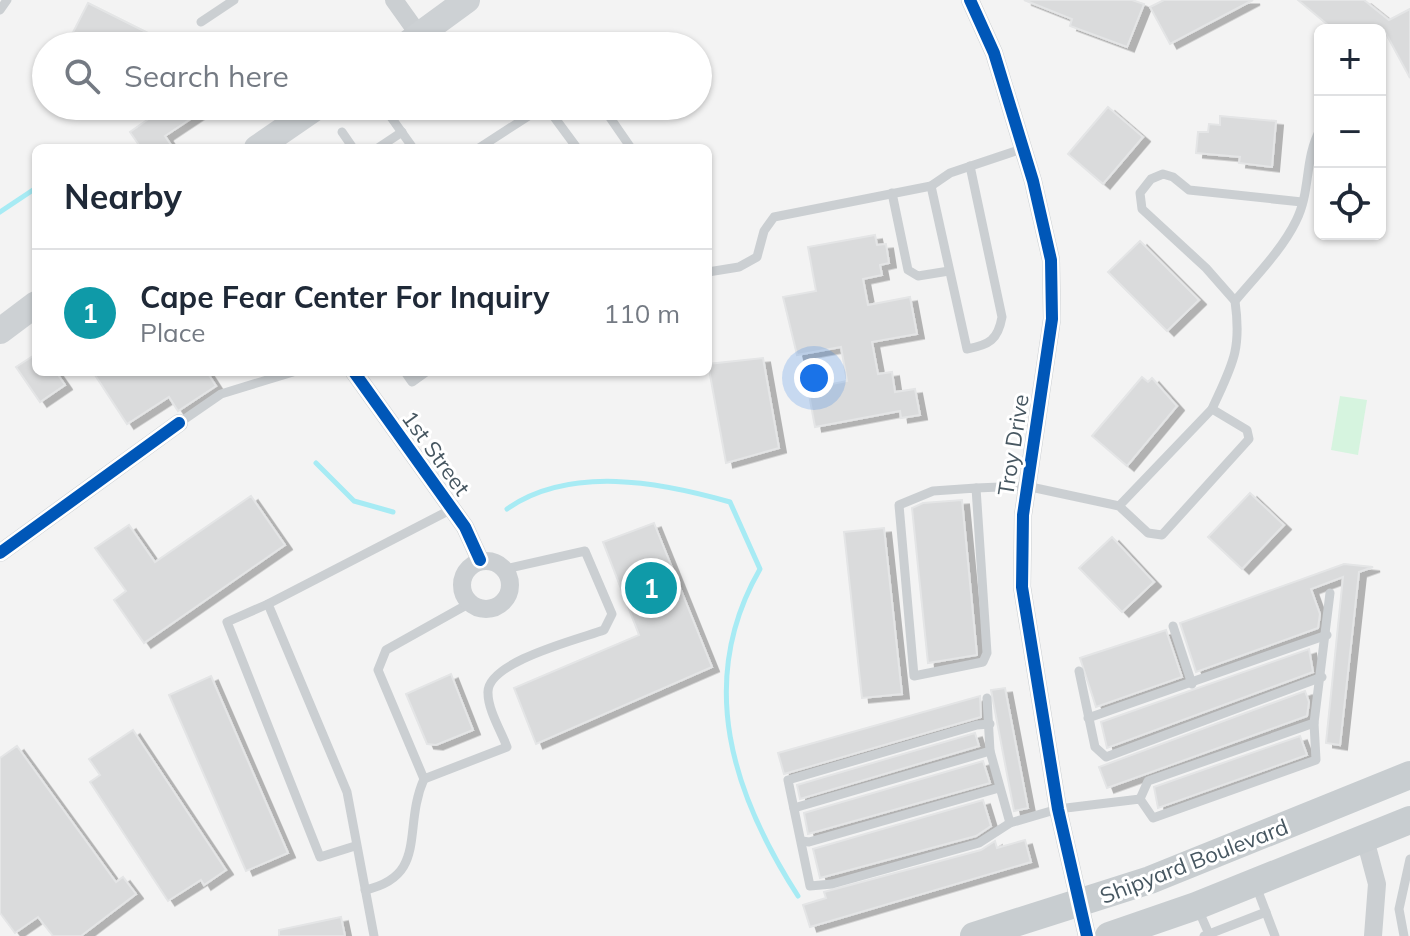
<!DOCTYPE html>
<meta charset="utf-8">
<style>
:root{--surface:#fff;--page:#f6f6f7;--text:#1f2937;--muted:#747a83;--line:#e0e1e3;--accent:#838e94}
body{margin:0;font-family:Mulish,sans-serif;background:var(--page);color:var(--text)}
.controls{position:absolute;right:24px;top:24px;display:grid;overflow:hidden;border-radius:12px;box-shadow:0 2px 6px #0004}
.controls button{width:72px;height:72px;display:grid;place-items:center;padding:0;border:0;border-bottom:2px solid var(--line);background:var(--surface);color:var(--text);font:40px sans-serif}
.you{position:absolute;left:814px;top:378px;width:28px;height:28px;margin:-20px;border:6px solid #fff;border-radius:50%;background:#1a73e8;box-shadow:0 0 0 12px #1a73e833}
.badge{display:grid;place-items:center;width:52px;height:52px;border-radius:50%;background:var(--accent);color:#fff;font-size:26px;font-weight:700}
.pin{position:absolute;translate:-50% -50%;border:4px solid #fff;box-shadow:0 2px 8px #0006}
.list{margin:0;padding:0;list-style:none}
h2{display:flex;justify-content:space-between;align-items:center;height:104px;margin:0;padding:0 32px;font-size:34px}
h2 small{font-size:26px;font-weight:400;color:var(--muted)}
.list li{display:grid;grid-template-columns:52px 1fr auto;gap:24px;align-items:center;box-sizing:border-box;height:128px;padding:0 32px;border-top:2px solid var(--line)}
.list b{display:block;font-size:30px;white-space:nowrap}
.list p{margin:0;font-size:26px;white-space:nowrap;color:var(--muted)}
.list em{font-size:26px;font-style:normal;color:var(--muted)}
.icon{flex:none;width:44px;height:44px;fill:none;stroke:currentColor;stroke-width:2;stroke-linecap:round;stroke-linejoin:round}
.map{position:relative;flex:none;width:1410px;height:936px;overflow:hidden}
.search{position:absolute;background:var(--surface);box-shadow:0 2px 6px #0004;left:32px;top:32px;width:680px;height:88px;display:flex;align-items:center;gap:20px;box-sizing:border-box;padding:0 28px;border-radius:44px;color:var(--muted);font-size:30px}
.panel{position:absolute;background:var(--surface);box-shadow:0 2px 6px #0004;left:32px;top:144px;width:680px;height:232px;border-radius:12px}
.map>svg:first-child{display:block}
</style>
<div class="map">
<svg width="1410" height="936" viewBox="0 0 1410 936">
<defs>
<filter id="shadow"><feDropShadow dx="7" dy="4.5" stdDeviation="0" flood-color="#0004"/></filter>
</defs>
<rect width="100%" height="100%" fill="#f3f3f3"/>
<path fill="#d6f4df" d="M1340,396l27,4 -9,55 -27,-5z"/>
<g fill="none" stroke-linecap="round" stroke-linejoin="round">
<g stroke="#a7ebf4" stroke-width="5">
<path d="M0,212l36,-24"/>
<path d="M316,463l38,38 39,11"/>
<path d="M507,509c63,-44 153,-27 223,-7l30,67c-65,113 -27,226 38,327"/>
</g>
</g>
<g fill="#dadbdc" stroke="#e4e5e6" stroke-width="2" filter="url(#shadow)">
<path d="M1024,0h108l12,4 -17,43 -57,-21 2,-7z"/>
<path d="M1164,0h89l-83,44 -20,-37z"/>
<path d="M1298,0h66l25,20 21,-11v69l-26,-48h-50z"/>
<path d="M88,3l86,43h-108z"/>
<path d="M167,106h43l-45,30 8,12h-32l-11,-16z"/>
<path d="M1108,107l35,30 -40,47 -35,-30z"/>
<path d="M1220,116l56,5 -4,46 -33,-4 1,-6 -44,-4 2,-21h10l1,-8 11,1z"/>
<path d="M875,235l2,10 9,-1 3,19 -9,2 2,10 -19,4 5,26 42,-8 7,37 -45,8 6,32 14,-2 3,20 20,-3 5,26 -19,3 -1,-7 -85,16 -7,-38 39,-8 -6,-34 -44,8 -14,-58 33,-6 -8,-44z"/>
<path d="M1140,241l59,59 -32,31 -59,-59z"/>
<path d="M36,354v18h20l9,13 -25,17 -24,-35z"/>
<path d="M763,358l16,90 -53,15 -18,-99z"/>
<path d="M93,372h114l9,14 -38,25 -9,-14 -42,27z"/>
<path d="M1142,377l6,5 4,-4 25,28 -50,60 -35,-30z"/>
<path d="M1250,493l34,32 -42,44 -34,-32z"/>
<path d="M251,496l34,49 -141,98 -30,-43 12,-9 -31,-43 34,-23 26,37z"/>
<path d="M962,500l15,155 -49,8 -16,-155 11,-5z"/>
<path d="M654,523l58,144 -176,77 -22,-56 125,-53 -36,-93z"/>
<path d="M884,528l18,166 -40,4 -18,-166z"/>
<path d="M1112,537l42,45 -32,30 -43,-44z"/>
<path d="M1344,564l29,3 -14,5 -19,173 -14,-2 17,-166 -32,12 9,25 -2,14 -122,44 -16,-49z"/>
<path d="M1166,630l16,47 -86,30 -16,-49z"/>
<path d="M1309,649l4,23 -206,76 -6,-26z"/>
<path d="M451,674l22,56 -37,15 -9,-1 -21,-50z"/>
<path d="M211,676l77,177 -42,18 -77,-176z"/>
<path d="M1005,688l23,120 -14,3 -23,-121z"/>
<path d="M1305,691l4,11 -2,14 -200,72 -8,-21z"/>
<path d="M980,696l1,21 -197,57 -6,-21z"/>
<path d="M133,730l93,140 -22,15 -3,-5 -33,21 -78,-119 10,-7 -11,-16z"/>
<path d="M975,733l4,13 -179,53 -3,-14z"/>
<path d="M1300,736l7,19 -149,53 -4,-21z"/>
<path d="M17,746l99,136 7,-5 13,17 -55,42h-28l-15,-19 -23,16 -15,-20v-155z"/>
<path d="M983,761l7,22 -182,51 -4,-21z"/>
<path d="M983,800l8,26 -15,10 -156,42 -7,-29z"/>
<path d="M1025,840l6,22 -221,65 -7,-22 23,-7 -2,-6 157,-42 14,-9 2,7z"/>
<path d="M341,917l4,19h-66v-6z"/>
</g>
<g fill="none" stroke-linecap="round" stroke-linejoin="round">
<g stroke="#cbcfd2" stroke-width="9">
<path d="M0,10l7,-10"/>
<path d="M201,22l33,-22"/>
<path d="M383,106l30,42"/>
<path d="M546,106l31,42"/>
<path d="M602,106l29,42"/>
<path d="M342,132l11,16"/>
<path d="M378,148l24,-16"/>
<path d="M479,148l65,-42"/>
<path d="M931,186l36,163c22,-4 31,-9 35,-32l-32,-151"/>
<path d="M892,193l16,77 10,6 31,-5"/>
<path d="M708,272l31,-5 18,-10 7,-26 10,-14 157,-31 19,-13 72,-24"/>
<path d="M1235,301l-29,-33 -64,-59 -2,-16 11,-14 12,-5 10,3 16,13 113,12"/>
<path d="M405,372l7,10 14,-10"/>
<path d="M1212,409c20,-44 30,-58 23,-108 20,-24 47,-51 61,-80 15,-29 8,-62 24,-91"/>
<path d="M179,423l42,-29 72,-22"/>
<path d="M976,488l50,-2 93,20 29,27 14,2 87,-96 -2,-9 -35,-21 -93,97"/>
<path d="M976,488l11,165 -4,9 -69,14 -15,-171 34,-14z"/>
<path d="M470,603l-84,47 -8,20 46,109 83,-32c-6,-16 -19,-37 -19,-54 -2,-31 91,-54 116,-63l8,-16 -27,-63 -80,18"/>
<path d="M268,604l-41,18 93,235 35,-11"/>
<path d="M1173,626l19,58"/>
<path d="M1079,671l16,76 11,10 216,-80"/>
<path d="M987,698l3,53 20,72"/>
<path d="M1088,718l239,-83"/>
<path d="M990,724l-13,1 -189,55 22,106 22,-2 147,-41 31,-20 48,-14 82,-10 13,19 163,-58 -2,-37"/>
<path d="M1140,799l8,-18 166,-58 16,-130"/>
<path d="M794,808l196,-57"/>
<path d="M802,841l7,1 190,-54"/>
<path d="M1256,886l19,50"/>
<path d="M365,890c64,-14 37,-62 59,-111"/>
<path d="M1198,909l11,25"/>
<path d="M374,936l-27,-144 -79,-188 184,-95"/>
<path d="M1204,936l62,-24"/>
<path d="M1404,936l-5,-27 11,-50"/>
</g>
<g stroke="#cbcfd2" stroke-width="18">
<path d="M394,0l25,35"/>
<path d="M970,0l24,53 39,128 18,79 1,59 -29,196 -1,72 36,222 29,127"/>
<path d="M354,372l111,155 15,33"/>
<path d="M0,553l179,-130"/>
<circle cx="486" cy="585" r="24"/>
<path d="M1365,839l12,45 -4,52"/>
</g>
<g stroke="#cdd1d4" stroke-width="26">
<path d="M404,46l63,-46"/>
<path d="M257,148l61,-42"/>
<path d="M0,331l36,-27"/>
</g>
<g stroke="#c8cdd0" stroke-width="28">
<path d="M974,936l176,-56 260,-105"/>
<path d="M1109,936l87,-30 214,-86"/>
</g>
<g stroke="#fff" stroke-width="17">
<g id="cycleway">
<path d="M970,0l24,53 39,128 18,79 1,59 -29,196 -1,72 36,222 29,127"/>
<path d="M354,372l111,155 15,33"/>
<path d="M0,553l179,-130"/>
</g>
</g>
<use href="#cycleway" stroke="#0057b8" stroke-width="12"/>
</g>
<g text-anchor="middle" stroke-width="6" stroke-linejoin="round" paint-order="stroke">
<g font-size="22" fill="#475761" stroke="#fff">
<text transform="translate(1013 445) rotate(-81)" y="8">Troy Drive</text>
<text transform="translate(436 453) rotate(54)" y="8">1st Street</text>
<text transform="translate(1194 861) rotate(-21)" y="8">Shipyard Boulevard</text>
</g>
</g>
</svg>
<div class="controls">
<button>+</button>
<button>−</button>
<button><svg class="icon" aria-label="locate" viewBox="0 0 24 24"><circle cx="12" cy="12" r="6"/><path d="M12 2v4M12 18v4M2 12h4M18 12h4"/></svg></button>
</div>
<div class="you"></div>
<div class="pin badge" style="left:651px;top:588px;background:#0f9aa8">1</div>
<div class="search"><svg class="icon" aria-label="search" viewBox="0 0 24 24"><circle cx="10" cy="10" r="6"/><path d="M15 15l6 6"/></svg>Search here</div>
<section class="panel">
<h2>Nearby<small></small></h2>
<ul class="list">
<li><span class="badge" style="background:#0f9aa8">1</span><div><b>Cape Fear Center For Inquiry</b><p>Place</p></div><em>110 m</em></li>
</ul>
</section>
</div>
